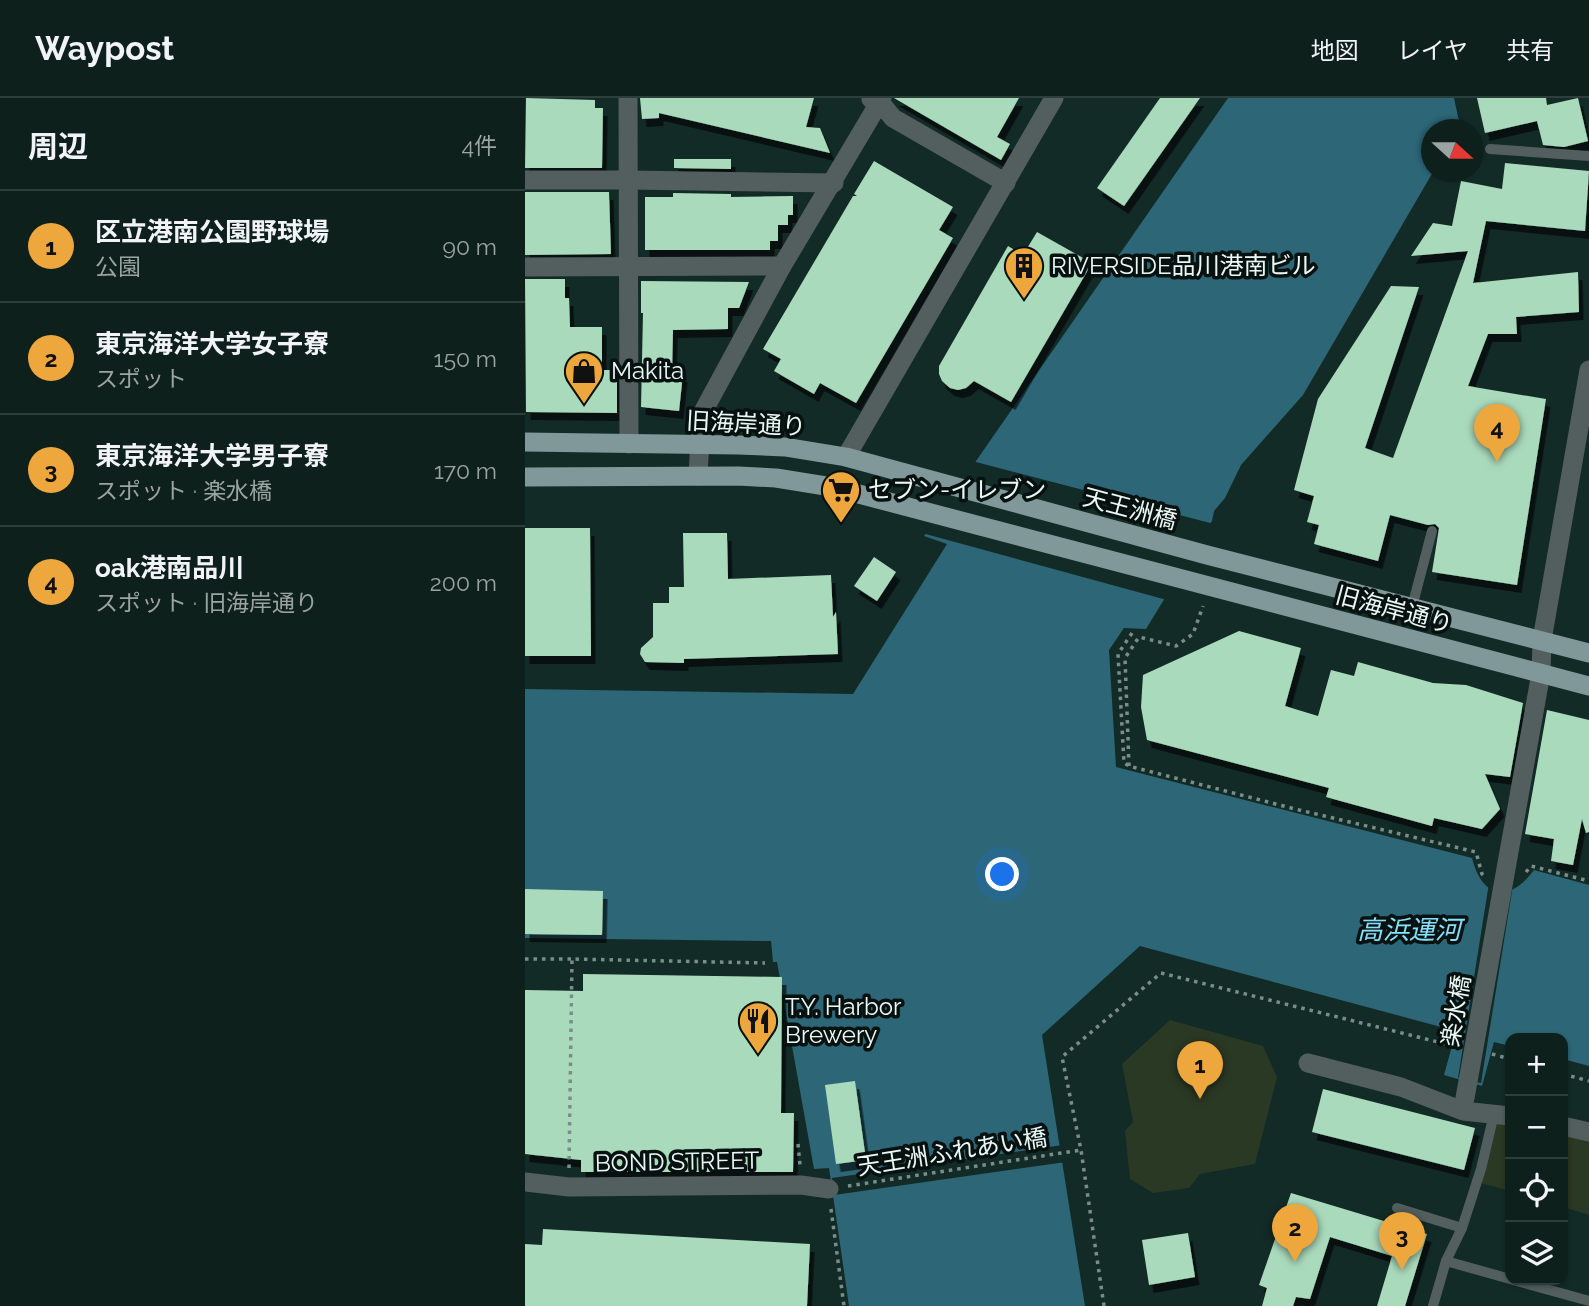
<!DOCTYPE html>
<html lang="ja">
<meta charset="utf-8">
<style>
:root{--surface:#0e201c;--page:#1c2d29;--text:#f1f3f6;--muted:#9ba3a3;--line:#2e3e3b;--accent:#eea73c}
body{margin:0;font-family:Raleway,"Noto Sans JP",sans-serif;background:var(--page);color:var(--text)}
.controls{position:absolute;right:21px;bottom:21px;display:grid;overflow:hidden;border-radius:14px;box-shadow:0 2px 5px #0004}
.controls button{width:63px;height:63px;display:grid;place-items:center;padding:0;border:0;border-bottom:2px solid var(--line);background:var(--surface);color:var(--text);font:35px sans-serif}
.compass{position:absolute;left:896px;top:21px;width:63px;height:63px;border-radius:50%;background:var(--surface);box-shadow:0 2px 5px #0004;rotate:111deg}
.you{position:absolute;left:478px;top:777px;width:24px;height:24px;margin:-18px;border:5px solid #fff;border-radius:50%;background:#1a73e8;box-shadow:0 0 0 10px #1a73e833}
.badge{display:grid;place-items:center;width:46px;height:46px;border-radius:50%;background:var(--accent);color:#111;font-size:23px;font-weight:700}
.pin{position:absolute;translate:-50% -58px;filter:drop-shadow(0 2px 4px #0008)}
.pin::after{content:'';position:absolute;top:37px;width:24px;height:21px;background:inherit;clip-path:polygon(0 0,100% 0,50% 100%)}
.list{margin:0;padding:0;list-style:none}
h2{display:flex;justify-content:space-between;align-items:center;height:91px;margin:0;padding:0 28px;font-size:30px}
h2 small{font-size:23px;font-weight:400;color:var(--muted)}
.list li{display:grid;grid-template-columns:46px 1fr auto;gap:21px;align-items:center;box-sizing:border-box;height:112px;padding:0 28px;border-top:2px solid var(--line)}
.list b{display:block;font-size:26px;white-space:nowrap}
.list p{margin:0;font-size:23px;white-space:nowrap;color:var(--muted)}
.list em{font-size:23px;font-style:normal;color:var(--muted)}
.icon{flex:none;width:38px;height:38px;fill:none;stroke:currentColor;stroke-width:2;stroke-linecap:round;stroke-linejoin:round}
.map{position:relative;flex:none;width:1064px;height:1208px;overflow:hidden}
header{display:flex;align-items:center;gap:42px;box-sizing:border-box;height:98px;padding:0 35px;background:var(--surface);border-bottom:2px solid var(--line)}
header strong{font-size:33px}
nav{display:flex;gap:38px;margin-inline-start:auto;font-size:24px}
main{display:flex}
aside{flex:1;background:var(--surface)}
.map>svg:first-child{display:block}
</style>
<header>
<strong>Waypost</strong>
<nav><a>地図</a><a>レイヤ</a><a>共有</a></nav>
</header>
<main>
<aside>
<h2>周辺<small>4件</small></h2>
<ul class="list">
<li><span class="badge">1</span><div><b>区立港南公園野球場</b><p>公園</p></div><em>90 m</em></li>
<li><span class="badge">2</span><div><b>東京海洋大学女子寮</b><p>スポット</p></div><em>150 m</em></li>
<li><span class="badge">3</span><div><b>東京海洋大学男子寮</b><p>スポット · 楽水橋</p></div><em>170 m</em></li>
<li><span class="badge">4</span><div><b>oak港南品川</b><p>スポット · 旧海岸通り</p></div><em>200 m</em></li>
</ul>
</aside>
<div class="map">
<svg width="1064" height="1208" viewBox="0 0 1064 1208">
<defs>
<filter id="shadow"><feDropShadow dx="4.5" dy="8" stdDeviation="0" flood-color="#0009"/></filter>
</defs>
<rect width="100%" height="100%" fill="#132b26"/>
<g fill="#2a3923">
<path d="M645,922l93,26 14,31 -22,87 -55,10 -11,14 -36,5 -23,-14 -5,-48 8,-9 -11,-58z"/>
<path d="M969,1016l16,2v75l-33,-9z"/>
<path d="M1038,1028l26,6v83l-26,-8z"/>
</g>
<path fill="#2c6677" d="M703,0h226l6,28 -2,3 -27,1 2,42 -130,223 -62,70 -16,33 -11,13 -2,10 -66,108 -22,-1 -15,22 7,117 356,91c10,40 37,46 62,12l55,15v181l-26,-7v-21h-53v8l-16,-4 -12,44 -38,-11 12,-44 -316,-85 -98,89 43,271h-236l-20,-138 -15,1 -37,-207h-4l-2,-21 -246,-3v-249l328,5 94,-150 -23,-8z"/>
<g fill="#132b26">
<path d="M447,363l242,63 -47,76 -245,-67z"/>
<path d="M964,785l5,4 8,2 11,-4 -32,198 -23,-5z"/>
<path d="M538,1047l3,17 -232,33 -2,-17z"/>
</g>
<g fill="#aadabc" filter="url(#shadow)">
<path d="M1,0l69,2v8h8l-1,60h-77z"/>
<path d="M115,0h174l-8,29 14,1 10,25 -171,-40v5l-17,1z"/>
<path d="M369,0h125l-22,39 13,7 -9,16z"/>
<path d="M635,0h40l-76,108 -27,-18z"/>
<path d="M952,0h69l1,7 31,-7 10,43 -24,6 -21,-2 -6,-24 -52,12z"/>
<path d="M149,61h57v10l-57,-1z"/>
<path d="M349,63l79,46 -14,23 14,8 -97,165 -36,-20 -6,11 -40,-23 7,-12 -18,-10 90,-153h4l-3,-2z"/>
<path d="M980,65l84,8 -4,60 -99,-10 -13,62 105,-11 1,40 -63,5 1,17h-29l-20,52 78,13 -29,186 -85,-13 7,-44 -4,-4 -7,1 -38,-10 -12,46 -64,-17 5,-19 -12,-3 7,-26 -20,-6 24,-91 73,-113 28,1 -54,161 28,10 75,-207 -57,5 22,-33 19,3 9,-45 41,8z"/>
<path d="M0,94h84l2,62 -86,1z"/>
<path d="M148,95l58,1v3l62,-1v19h-5v10h-10v16h-8v9h-125v-53h28z"/>
<path d="M512,134l55,31 -81,139 -37,-21 -8,7 -8,2 -8,-2 -8,-7 -3,-7v-8l69,-120 15,9z"/>
<path d="M0,181h40v19h4l1,29h32v43h15v43l-91,-1z"/>
<path d="M116,183l108,1 -10,26h-11v21l-55,1 -1,43 11,1 -4,37 -38,-4 2,-94h-2z"/>
<path d="M0,430h65l1,128h-66z"/>
<path d="M158,435h44l1,46 103,-4 2,42 3,-5 2,42 -154,5v4l-39,-1 -5,-8 1,-6 12,-11v-34h16v-16h15z"/>
<path d="M349,459l22,15 -19,29 -23,-15z"/>
<path d="M714,533l62,17 -16,58 33,10 13,-46 23,6 4,-14 75,21 33,2 57,18 -13,74 -25,-3 15,35 -18,20 -48,-11 -2,8 -106,-29 3,-9 -182,-48 -6,-33 2,-32z"/>
<path d="M1022,612l42,10v112l-3,1 -4,-14 -9,46 -22,-4 3,-22 -29,-5z"/>
<path d="M0,791l78,2 -1,44 -77,-1z"/>
<path d="M58,876l199,3 -1,136h13l-1,59h-212v-12l-56,-6v-164l58,1z"/>
<path d="M330,983l11,79 -30,4 -11,-79z"/>
<path d="M798,991l152,39 -11,42 -152,-38z"/>
<path d="M766,1095l136,41 -22,72h-28l15,-50 -62,-19 -20,62 -14,-2 -3,9h-31l5,-18 -8,-3z"/>
<path d="M18,1131l267,15 -3,62h-282v-62l17,1z"/>
<path d="M663,1135l7,44 -46,8 -7,-45z"/>
</g>
<g fill="none" stroke-linecap="round" stroke-linejoin="round">
<g stroke="#7a8e89" stroke-width="3.5" stroke-dasharray="3.5 5" stroke-linecap="butt">
<path d="M607,535l-14,21 6,109 5,3 166,43 181,43 6,22 3,3"/>
<path d="M604,668l-4,-108 14,-21 37,9 17,-12 10,-28"/>
<path d="M1001,774l5,-6 58,15"/>
<path d="M0,861h47"/>
<path d="M967,956l18,5"/>
<path d="M1038,976l26,7"/>
<path d="M273,1046l2,21"/>
<path d="M44,1070l3,-209 193,4"/>
<path d="M323,1088l233,-36"/>
<path d="M306,1111l13,97"/>
<path d="M579,1208l-23,-156 -19,-93 99,-84 293,73"/>
</g>
<g stroke="#535f5f" stroke-width="10">
<path d="M965,51l99,7"/>
<path d="M887,509l20,-76"/>
<path d="M872,1110l65,20"/>
<path d="M921,1163l64,18"/>
<path d="M988,1182l76,21"/>
<path d="M908,1208l13,-45 16,-33 19,-59 13,-55"/>
</g>
<g stroke="#535f5f" stroke-width="19">
<path d="M103,0l1,346"/>
<path d="M346,1l9,3 13,16 113,65"/>
<path d="M0,82h103l206,3"/>
<path d="M0,169l257,-1"/>
<path d="M321,359l208,-359"/>
<path d="M173,378l3,-56 3,-10 78,-144 100,-168"/>
<path d="M940,1000l76,-425"/>
<path d="M0,1084l44,5 232,-2 28,4"/>
</g>
<g stroke="#535f5f" stroke-width="19">
<path d="M1016,575l1,-33 47,-270"/>
<path d="M783,965l93,24 62,24 47,5"/>
<path d="M1038,1028l26,6"/>
</g>
<g stroke="#809899" stroke-width="19">
<path d="M0,344l213,3 47,2 61,10 361,98 382,98"/>
<path d="M0,379l213,-1 38,2 56,9 757,199"/>
</g>
</g>
<defs>
<g id="building-pin" transform="scale(2.0125)"><path d="M0 17L-7.5 6A9.5 9.5 0 1 1 7.5 6Z" fill="#eea73c" stroke="#07110f"/><path d="M-4-6H4V6H1V3H-1V6H-4ZM-2.5-4.3h1.7v1.8h-1.7ZM.8-4.3h1.7v1.8H.8ZM-2.5-1h1.7V.8h-1.7ZM.8-1h1.7V.8H.8Z" fill="#111"/></g>
<g id="shop-pin" transform="scale(2.0125)"><path d="M0 17L-7.5 6A9.5 9.5 0 1 1 7.5 6Z" fill="#eea73c" stroke="#07110f"/><path d="M-5-2.5h2.3a2.7 3.5 0 0 1 5.4 0H5L5.5 6h-11ZM-1.5-2.5h3a1.5 2.3 0 0 0-3 0Z" fill="#111"/></g>
<g id="supermarket-pin" transform="scale(2.0125)"><path d="M0 17L-7.5 6A9.5 9.5 0 1 1 7.5 6Z" fill="#eea73c" stroke="#07110f"/><path d="M-6-5.5h2.5l.6 2H6L4.5 2H-2.5L-4.4-4H-6ZM-1.5 3.2a1.3 1.3 0 1 0 .1 0ZM3 3.2a1.3 1.3 0 1 0 .1 0Z" fill="#111"/></g>
<g id="restaurant-pin" transform="scale(2.0125)"><path d="M0 17L-7.5 6A9.5 9.5 0 1 1 7.5 6Z" fill="#eea73c" stroke="#07110f"/><path d="M-5-6h1v4h1v-4h1v4h1v-4h1v5L-1.5 .5V6h-2V.5L-5-1ZM5-6V6H3V1.5H1.5Q1.5-4 5-6Z" fill="#111"/></g>
</defs>
<g fill-rule="evenodd">
<use href="#building-pin" x="499" y="168"/>
<use href="#shop-pin" x="59" y="273"/>
<use href="#supermarket-pin" x="316" y="392"/>
<use href="#restaurant-pin" x="233" y="923"/>
</g>
<g text-anchor="middle" stroke-width="7" stroke-linejoin="round" paint-order="stroke">
<g font-size="24" fill="#eaf9f5" stroke="#07110f" text-anchor="start">
<text x="526" y="176">RIVERSIDE品川港南ビル</text>
<text x="86" y="281">Makita</text>
<text x="343" y="400">セブン-イレブン</text>
<text x="260" y="917">T.Y. Harbor<tspan x="260" dy="28">Brewery</tspan></text>
</g>
<g font-size="24" fill="#eaf9f5" stroke="#07110f">
<text transform="translate(221 326) rotate(3)" y="8">旧海岸通り</text>
<text transform="translate(605 411) rotate(15)" y="8">天王洲橋</text>
<text transform="translate(869 512) rotate(15)" y="8">旧海岸通り</text>
<text transform="translate(931 913) rotate(-80)" y="8">楽水橋</text>
<text transform="translate(427 1054) rotate(-9)" y="8">天王洲ふれあい橋</text>
<text transform="translate(152 1064) rotate(-1)" y="8">BOND STREET</text>
</g>
<g font-size="26" font-style="italic" fill="#85e0fc" stroke="#07110f">
<text x="884" y="841">高浜運河</text>
</g>
</g>
</svg>
<div class="controls">
<button>+</button>
<button>−</button>
<button><svg class="icon" aria-label="locate" viewBox="0 0 24 24"><circle cx="12" cy="12" r="6"/><path d="M12 2v4M12 18v4M2 12h4M18 12h4"/></svg></button>
<button><svg class="icon" aria-label="layers" viewBox="0 0 24 24"><path d="M12 4l9 5-9 5-9-5zM3 14l9 5 9-5"/></svg></button>
</div>
<svg class="compass" viewBox="-18 -18 36 36"><path d="M0-13l5 13h-10z" fill="#e53935"/><path d="M0 13l5-13h-10z" fill="#9ba3a3"/></svg>
<div class="you"></div>
<div class="pin badge" style="left:675px;top:1001px">1</div>
<div class="pin badge" style="left:770px;top:1164px">2</div>
<div class="pin badge" style="left:877px;top:1172px">3</div>
<div class="pin badge" style="left:972px;top:364px">4</div>
</div>
</main>
